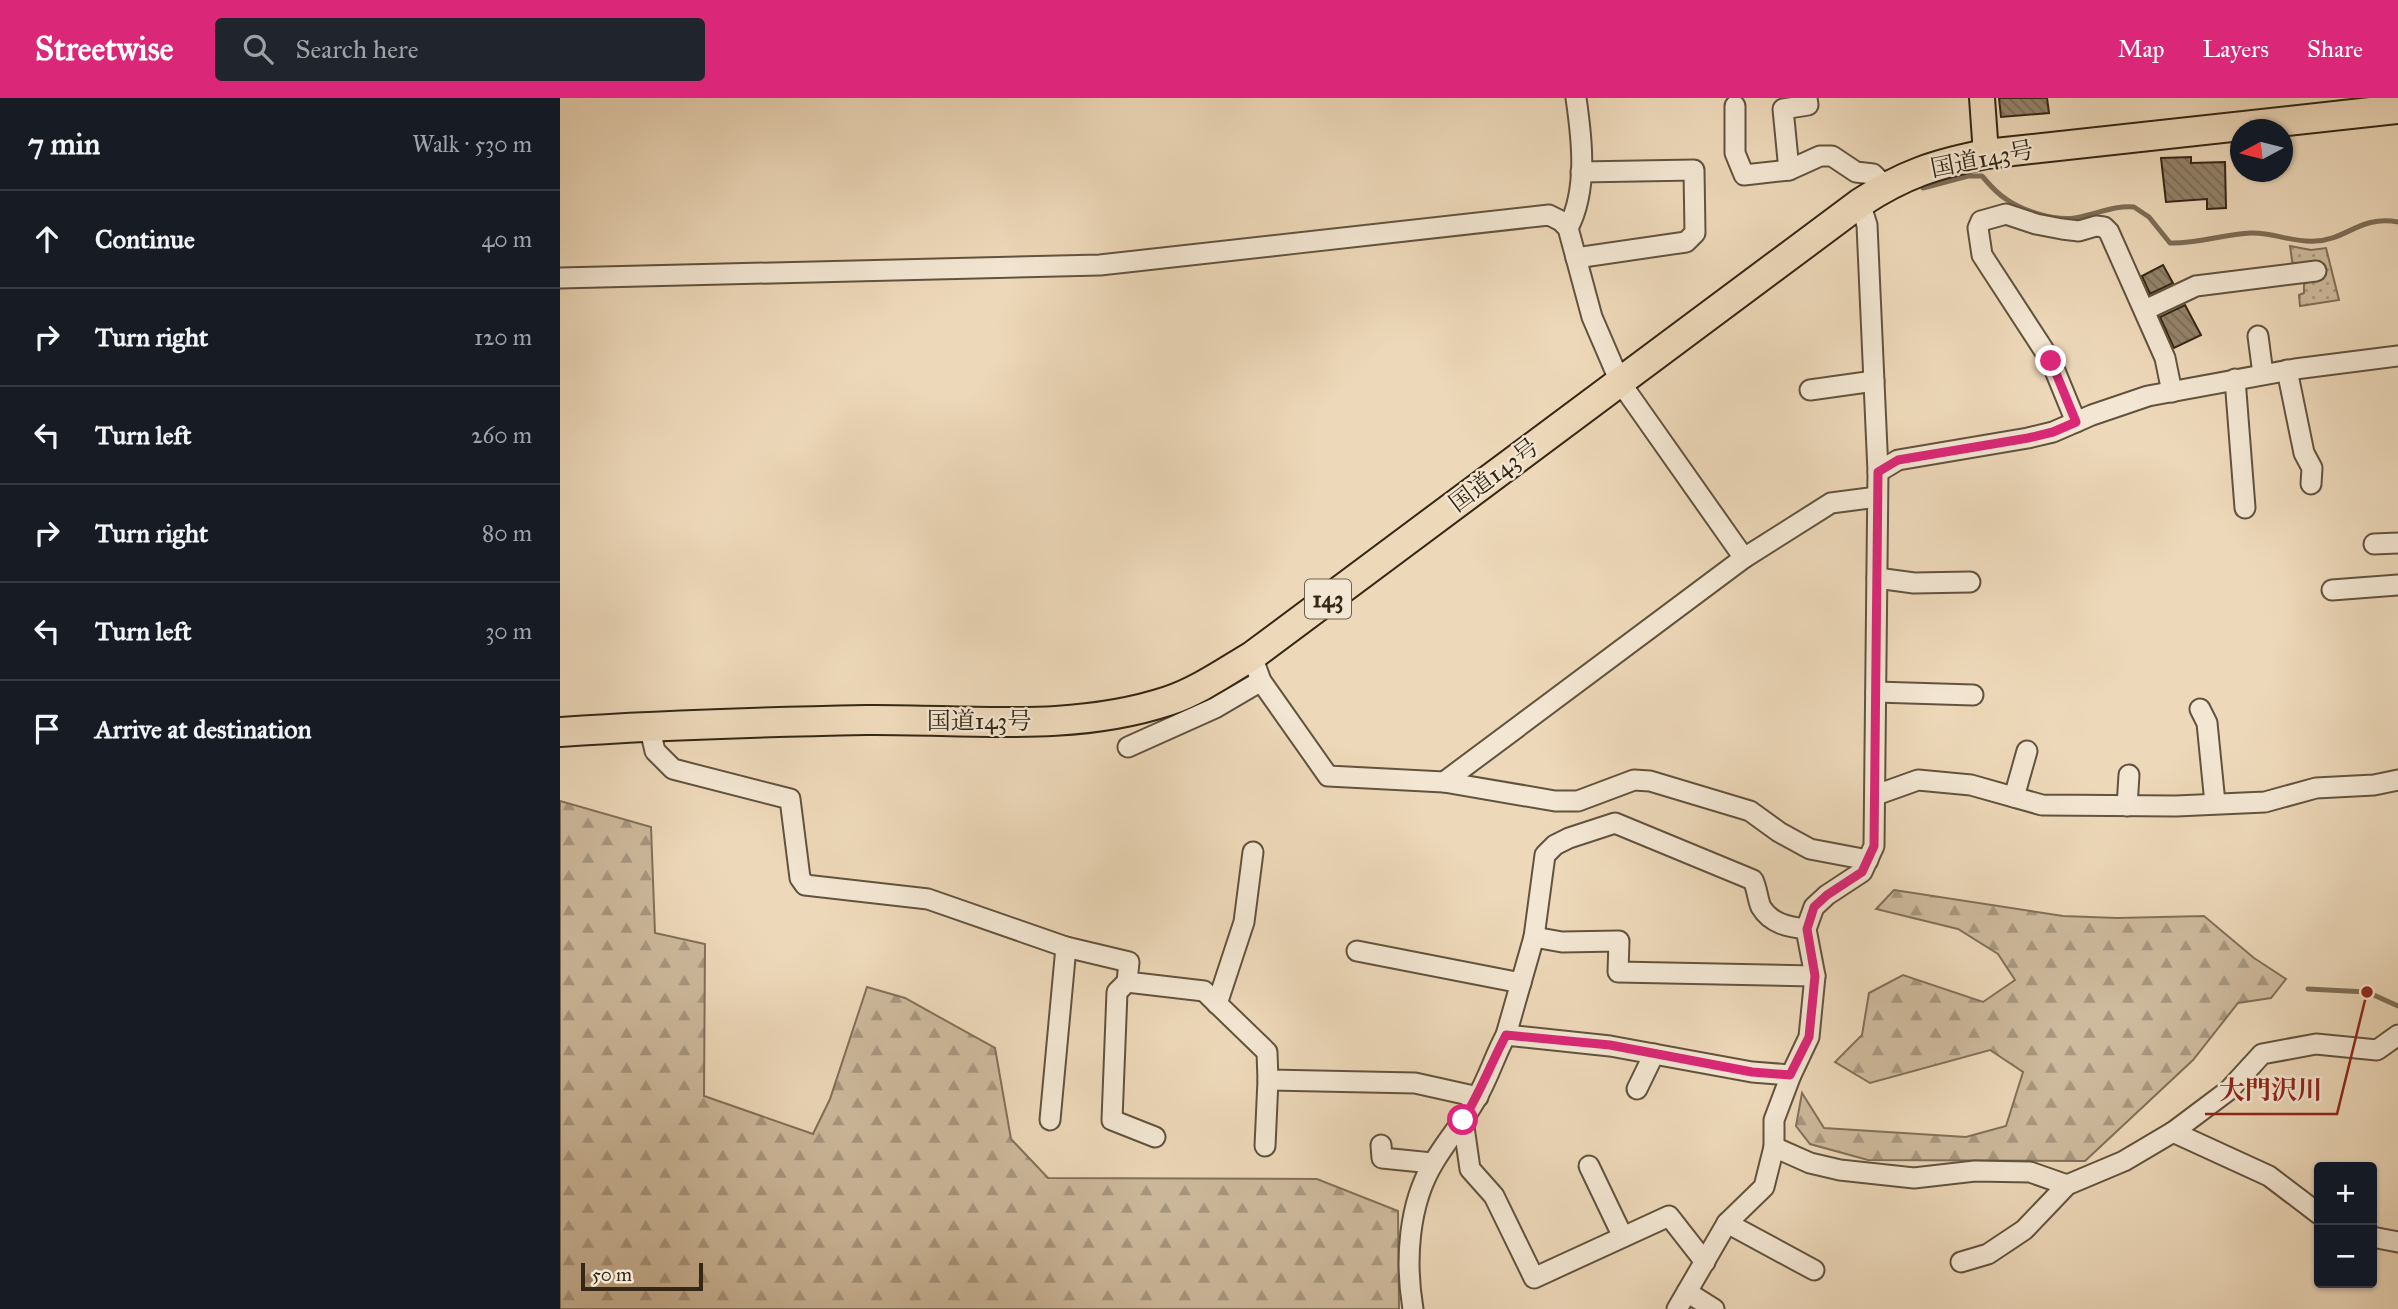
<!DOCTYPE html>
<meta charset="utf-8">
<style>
:root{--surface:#171b24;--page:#20242c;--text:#f1f3f6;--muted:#9ea1a6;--line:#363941;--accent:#db2777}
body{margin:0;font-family:"IM FELL Great Primer","Noto Serif JP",serif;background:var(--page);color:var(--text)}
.controls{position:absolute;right:21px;bottom:21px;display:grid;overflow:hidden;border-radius:7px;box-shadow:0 2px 5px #0004}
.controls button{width:63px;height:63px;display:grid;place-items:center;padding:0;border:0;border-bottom:2px solid var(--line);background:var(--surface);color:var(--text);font:35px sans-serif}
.compass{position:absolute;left:1670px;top:21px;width:63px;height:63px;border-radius:50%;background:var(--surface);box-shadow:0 2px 5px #0004;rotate:263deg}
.scale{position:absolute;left:21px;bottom:18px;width:122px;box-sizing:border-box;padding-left:7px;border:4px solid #342715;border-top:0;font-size:19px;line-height:24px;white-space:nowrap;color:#342715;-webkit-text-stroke:5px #f3e6d2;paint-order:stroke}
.stop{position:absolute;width:21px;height:21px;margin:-16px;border:5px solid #db2777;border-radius:50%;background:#fff}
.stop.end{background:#db2777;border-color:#fff;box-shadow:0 2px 7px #0008}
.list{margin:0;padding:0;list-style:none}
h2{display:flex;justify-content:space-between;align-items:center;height:91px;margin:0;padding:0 28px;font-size:30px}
h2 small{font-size:23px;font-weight:400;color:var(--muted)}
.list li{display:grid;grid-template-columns:46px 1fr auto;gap:21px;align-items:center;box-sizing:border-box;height:98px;padding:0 28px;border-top:2px solid var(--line)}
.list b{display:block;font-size:26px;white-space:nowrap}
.list em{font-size:23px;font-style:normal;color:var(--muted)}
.icon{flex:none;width:38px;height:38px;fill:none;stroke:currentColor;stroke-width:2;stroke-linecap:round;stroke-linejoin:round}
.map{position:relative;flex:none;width:1838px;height:1211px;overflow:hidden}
header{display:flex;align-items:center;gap:42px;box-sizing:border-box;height:98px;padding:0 35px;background:var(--accent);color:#fff}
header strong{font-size:33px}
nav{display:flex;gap:38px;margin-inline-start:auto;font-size:24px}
.search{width:490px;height:63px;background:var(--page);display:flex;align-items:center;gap:18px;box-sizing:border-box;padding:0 24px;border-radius:7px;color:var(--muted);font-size:26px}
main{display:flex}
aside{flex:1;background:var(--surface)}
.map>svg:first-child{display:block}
</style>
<header>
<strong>Streetwise</strong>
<div class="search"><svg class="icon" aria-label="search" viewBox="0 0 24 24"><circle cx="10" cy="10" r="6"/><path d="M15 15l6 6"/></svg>Search here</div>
<nav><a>Map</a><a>Layers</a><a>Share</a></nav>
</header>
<main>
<aside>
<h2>7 min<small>Walk · 530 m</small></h2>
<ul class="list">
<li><svg class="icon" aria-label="ahead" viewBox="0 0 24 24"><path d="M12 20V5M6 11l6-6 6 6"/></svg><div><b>Continue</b></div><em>40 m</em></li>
<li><svg class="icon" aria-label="right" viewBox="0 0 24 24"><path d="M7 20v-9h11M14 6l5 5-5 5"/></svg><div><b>Turn right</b></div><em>120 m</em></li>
<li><svg class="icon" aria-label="left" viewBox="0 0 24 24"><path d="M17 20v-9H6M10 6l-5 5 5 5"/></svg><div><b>Turn left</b></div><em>260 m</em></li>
<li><svg class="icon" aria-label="right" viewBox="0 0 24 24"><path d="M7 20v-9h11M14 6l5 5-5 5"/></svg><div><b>Turn right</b></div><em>80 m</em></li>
<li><svg class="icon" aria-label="left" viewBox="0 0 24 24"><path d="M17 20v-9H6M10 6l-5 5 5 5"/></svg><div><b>Turn left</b></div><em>30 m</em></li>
<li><svg class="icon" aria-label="arrive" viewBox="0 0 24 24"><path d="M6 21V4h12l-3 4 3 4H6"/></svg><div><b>Arrive at destination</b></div></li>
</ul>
</aside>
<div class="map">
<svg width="1838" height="1211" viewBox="0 0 1838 1211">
<defs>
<pattern id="grass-dots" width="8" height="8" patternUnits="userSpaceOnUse" patternTransform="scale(1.75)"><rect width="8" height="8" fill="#ceba9d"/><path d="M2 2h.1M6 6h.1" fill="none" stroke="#a8977f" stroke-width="1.8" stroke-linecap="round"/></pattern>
<pattern id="forest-firs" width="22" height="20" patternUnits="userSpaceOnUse" patternTransform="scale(1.75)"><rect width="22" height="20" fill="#ceba9d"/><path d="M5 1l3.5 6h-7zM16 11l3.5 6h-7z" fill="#a8977f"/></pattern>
<pattern id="building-back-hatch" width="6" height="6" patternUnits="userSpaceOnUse" patternTransform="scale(1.75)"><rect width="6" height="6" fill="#94836a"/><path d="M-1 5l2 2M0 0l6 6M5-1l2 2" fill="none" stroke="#7a6b56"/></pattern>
</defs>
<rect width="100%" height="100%" fill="#edd8b9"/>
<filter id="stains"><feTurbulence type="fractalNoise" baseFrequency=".00286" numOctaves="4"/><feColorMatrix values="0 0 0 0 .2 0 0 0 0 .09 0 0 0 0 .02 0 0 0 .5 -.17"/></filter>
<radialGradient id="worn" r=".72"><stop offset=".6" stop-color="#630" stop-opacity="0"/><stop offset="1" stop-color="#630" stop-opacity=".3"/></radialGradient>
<path fill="url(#grass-dots)" stroke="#817059" stroke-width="2" d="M1730,148l21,4 15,-2 13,52 -39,6 -1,-11 5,-2v-9l12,-6 -23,-11z"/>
<g fill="url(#forest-firs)" stroke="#817059" stroke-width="2">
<path d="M0,703l91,26 4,106 50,11 -1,152 109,38 17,-35 37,-112 38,11 90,50 16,91 37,39 269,1 81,32 1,98h-839z"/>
<path d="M1334,792l169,26 54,2 87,-2 50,42 32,21 -15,19 -33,5 -45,57 -108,101 -217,-1 -58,-16 -14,-18 6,-33 22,35 142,9 40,-11 17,-54 -33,-22 -120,33 -35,-21 27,-27 7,-42 34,-18 80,27 32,-22 -17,-26 -40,-25 -82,-20z"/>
</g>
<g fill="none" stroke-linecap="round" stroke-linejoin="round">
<g stroke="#7d6d56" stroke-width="5">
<path d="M1363,90l45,-12h14c7,8 14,17 24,23 17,12 48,22 69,19 20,-3 39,-13 59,-11l15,10 21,26c27,1 54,-9 81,-10 21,-1 43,10 64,8 32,-1 45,-26 83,-19"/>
<path d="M1748,891l59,3 31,14"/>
</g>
</g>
<g fill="url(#building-back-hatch)" stroke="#342715" stroke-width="2">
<path d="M1439,0h48l2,15 -48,4z"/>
<path d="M1631,59v6l34,-1 1,46 -19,1v-10l-41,3 -5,-44z"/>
<path d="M1603,167l10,18 -23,11 -8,-18z"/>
<path d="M1625,207l16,30 -27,13 -14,-31z"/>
</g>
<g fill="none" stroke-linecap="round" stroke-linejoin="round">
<g stroke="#62533e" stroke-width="23">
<g id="minor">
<path d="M1175,8v47l9,22 45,-5 31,-14h12l24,16 17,2 12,12"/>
<path d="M1229,72l-6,-61 25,-4 -1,-7"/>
<path d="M1008,130c20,-38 14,-89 8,-130"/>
<path d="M1016,160l110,-16 9,-9 -1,-63 -113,2"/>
<path d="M0,180l540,-13 449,-50 12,6 7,7 24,89 28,65 124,176"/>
<path d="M1585,212l51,-24 120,-15"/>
<path d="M1698,238l5,38"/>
<path d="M1727,272l17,83 8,15 -1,16"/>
<path d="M1675,281l10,129"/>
<path d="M1250,292l64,-9"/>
<path d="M1516,324l-25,-61 -69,-106 -4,-27 3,-7 25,-7 30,10 26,5 17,2 17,-5 8,1 5,5 56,126 7,34"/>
<path d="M1318,374l20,-12 130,-22 25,-6 39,-17 56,-19 147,-27 103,-13"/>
<path d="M1814,446l24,-1"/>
<path d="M1317,480l37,5 56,-1"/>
<path d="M1772,492l66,-5"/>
<path d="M692,558l9,25 67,95 116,6 300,-224 87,-55 46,-6"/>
<path d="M1316,594l97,3"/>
<path d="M1640,611l7,14 8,80"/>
<path d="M89,627l6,26 18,18 117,30 10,79 5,7 123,14 138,48 63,15 -2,20 77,9 63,61 1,28 147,3 63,14"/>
<path d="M568,649l87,-39 46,-27"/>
<path d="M884,684l111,19h23l56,-21 16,1 100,30 29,21 31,17 58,11"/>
<path d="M1316,697l42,-15 53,5 71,20 134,1 89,-4 51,-14 58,-3 24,-5"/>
<path d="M1454,699l13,-46"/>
<path d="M1567,708l2,-31"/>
<path d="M974,839l28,5 57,-1 -1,31 197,4"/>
<path d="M797,853l164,32"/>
<path d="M567,884l-10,10 -5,128 43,17"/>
<path d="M657,906l27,-82 9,-70"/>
<path d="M946,937l28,-98 11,-82 10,-10 14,-7 46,-15 138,57c4,8 5,21 8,27 10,17 28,20 45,22"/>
<path d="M1077,991l17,-35"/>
<path d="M490,1022l16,-173"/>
<path d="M903,1022l7,49 24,27 40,82 135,-62 36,46"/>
<path d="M1613,1034l96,44 50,38"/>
<path d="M821,1047l1,13 50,5"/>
<path d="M705,1048l3,-66"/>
<path d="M1214,1049l36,16 30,7 74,8 61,-7 55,1 37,13"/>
<path d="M1029,1068l34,71"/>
<path d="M1167,1125l87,47"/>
<path d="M1812,1139l26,5"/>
<path d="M1401,1164l27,-8 36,-24 43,-45 57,-24 49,-29 56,-42 33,-36 54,-10 61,6 21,-15"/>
<path d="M1127,1194l27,17"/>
<path d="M853,1211c-8,-47 -5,-105 21,-147 13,-22 30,-41 42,-63 12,-20 19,-44 30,-64l104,11 142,26 39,3"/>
<path d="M1117,1211l50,-86 37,-36 10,-40v-27l17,-45 18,-38 6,-61 -9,-47 8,-22 13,-12 35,-23 12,-26 4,-374 -11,-247 -7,-22"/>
</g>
</g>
<g stroke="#342715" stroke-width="28">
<path id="major" d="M1422,0l4,56"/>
</g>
<g stroke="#342715" stroke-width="32">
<path id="highway" d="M0,634c102,-7 205,-10 307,-12 100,-1 204,13 301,-19 30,-10 57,-29 84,-45l608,-453c44,-29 76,-39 126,-49l412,-45"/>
</g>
<use href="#minor" stroke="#f3e6d2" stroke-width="19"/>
<use href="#major" stroke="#edd8b9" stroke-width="24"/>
<use href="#highway" stroke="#edd8b9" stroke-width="28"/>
</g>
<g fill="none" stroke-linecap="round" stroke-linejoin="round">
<path stroke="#db2777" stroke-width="9" d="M903,1022c17,-27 28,-57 43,-85l104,10 142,27 38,3 19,-38 6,-61 -8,-47 7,-22 13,-12 35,-23 12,-26 4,-374 20,-12 130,-22 25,-6 23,-10 -25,-61"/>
</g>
<g text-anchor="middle" stroke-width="5" stroke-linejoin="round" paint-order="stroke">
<rect fill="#f3e6d2" stroke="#6d604e" stroke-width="2" x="745" y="481.5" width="46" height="39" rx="5"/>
<g font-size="23" font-weight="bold" fill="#342715">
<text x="768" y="509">143</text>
</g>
<g font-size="24" fill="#342715" stroke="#f3e6d2">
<text transform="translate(1422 61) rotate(-11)" y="8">国道143号</text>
<text transform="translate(934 377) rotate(-37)" y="8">国道143号</text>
<text x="419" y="631">国道143号</text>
</g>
</g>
<path fill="none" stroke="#8f2418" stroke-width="2.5" d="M1807 894L1777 1016H1645"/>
<circle fill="#8f2418" stroke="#f3e6d2" stroke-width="2.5" cx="1807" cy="894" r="7"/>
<g font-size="26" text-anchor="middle" font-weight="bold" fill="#8f2418" stroke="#f3e6d2" stroke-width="5" stroke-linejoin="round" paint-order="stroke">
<text x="1711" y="1001">大門沢川</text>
</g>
<rect width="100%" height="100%" filter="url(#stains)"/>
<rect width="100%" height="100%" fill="url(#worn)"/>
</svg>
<div class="controls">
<button>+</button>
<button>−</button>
</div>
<svg class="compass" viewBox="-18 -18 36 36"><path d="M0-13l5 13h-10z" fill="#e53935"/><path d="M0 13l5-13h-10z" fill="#9ea1a6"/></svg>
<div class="scale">50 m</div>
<div class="stop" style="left:903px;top:1022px"></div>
<div class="stop end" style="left:1491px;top:263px"></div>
</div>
</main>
